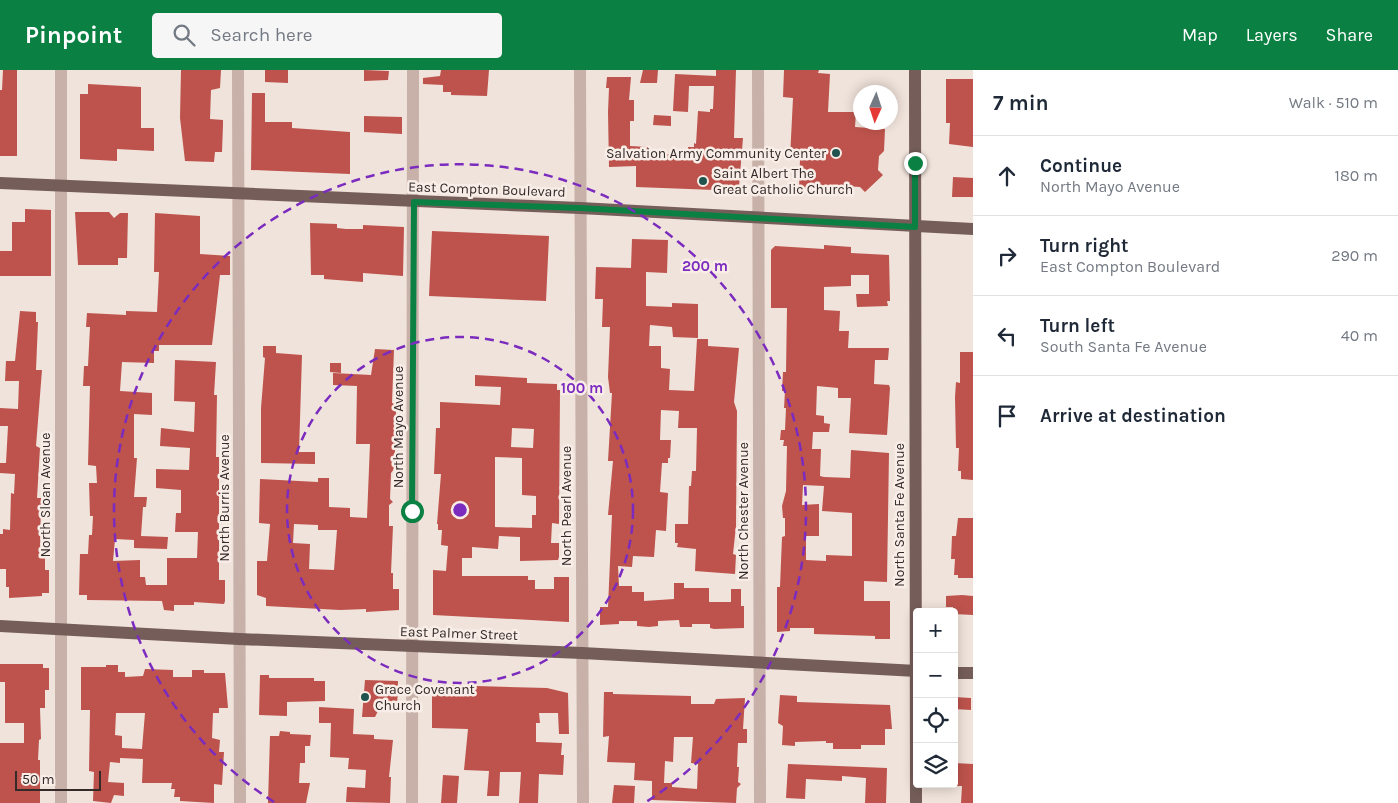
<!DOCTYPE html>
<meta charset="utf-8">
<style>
:root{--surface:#fff;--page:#f6f6f7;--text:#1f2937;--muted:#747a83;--line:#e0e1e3;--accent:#0b8043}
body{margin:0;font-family:Karla,sans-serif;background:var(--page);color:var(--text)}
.controls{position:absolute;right:15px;bottom:15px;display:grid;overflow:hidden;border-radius:5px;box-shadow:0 2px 12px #0003}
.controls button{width:45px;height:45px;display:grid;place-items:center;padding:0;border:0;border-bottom:1px solid var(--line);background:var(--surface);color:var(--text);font:25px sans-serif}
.compass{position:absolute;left:853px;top:15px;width:45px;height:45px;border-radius:50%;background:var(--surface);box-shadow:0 2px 12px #0003;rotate:183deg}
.scale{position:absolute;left:15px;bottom:12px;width:86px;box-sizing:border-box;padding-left:5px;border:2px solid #342a28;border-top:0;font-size:14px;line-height:18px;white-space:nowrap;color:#342a28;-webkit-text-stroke:4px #f8ede7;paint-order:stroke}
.stop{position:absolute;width:15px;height:15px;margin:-11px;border:4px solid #0b8043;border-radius:50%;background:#fff}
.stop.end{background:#0b8043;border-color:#fff;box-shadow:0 1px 5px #0008}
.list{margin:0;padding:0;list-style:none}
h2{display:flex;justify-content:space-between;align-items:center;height:65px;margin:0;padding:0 20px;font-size:21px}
h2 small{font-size:16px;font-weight:400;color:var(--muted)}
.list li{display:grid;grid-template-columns:32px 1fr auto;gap:15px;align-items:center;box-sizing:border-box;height:80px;padding:0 20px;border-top:1px solid var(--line)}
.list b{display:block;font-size:19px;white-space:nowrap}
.list p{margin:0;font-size:16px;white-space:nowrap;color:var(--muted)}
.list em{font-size:16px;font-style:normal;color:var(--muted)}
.icon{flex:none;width:28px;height:28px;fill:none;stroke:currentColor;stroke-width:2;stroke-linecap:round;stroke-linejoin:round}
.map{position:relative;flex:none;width:973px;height:733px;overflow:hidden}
header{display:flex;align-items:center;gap:30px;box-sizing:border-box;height:70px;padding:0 25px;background:var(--accent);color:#fff}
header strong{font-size:24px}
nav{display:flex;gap:28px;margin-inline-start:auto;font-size:18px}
.search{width:350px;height:45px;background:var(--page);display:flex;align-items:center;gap:12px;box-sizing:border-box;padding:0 18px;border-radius:5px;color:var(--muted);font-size:19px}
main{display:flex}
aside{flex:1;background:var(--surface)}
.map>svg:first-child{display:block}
</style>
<header>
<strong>Pinpoint</strong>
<div class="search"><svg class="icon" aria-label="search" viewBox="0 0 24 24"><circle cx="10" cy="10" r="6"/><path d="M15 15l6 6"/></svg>Search here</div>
<nav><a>Map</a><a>Layers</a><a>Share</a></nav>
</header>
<main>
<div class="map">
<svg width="973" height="733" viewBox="0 0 973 733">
<rect width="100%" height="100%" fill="#f0e3db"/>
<g fill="#bd534c" fill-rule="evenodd">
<path d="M3,0h14v86h-17v-66h2z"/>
<path d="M181,0h40l-1,18 -9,2 -1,29 13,1v5l-1,27h-7l-1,10 -29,-1 -5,-43z"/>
<path d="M265,0h23v13l-23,-1z"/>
<path d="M364,0l25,1 -1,9 -24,1z"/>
<path d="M441,0h48l-2,26 -36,-1v-3h-8v-7l-20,-1v-6l17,-2z"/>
<path d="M643,0h15l-1,13h-17z"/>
<path d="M716,0h20l-2,68h9l-4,49 -24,1v2l-79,-3v-21l-27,1 -1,-55 1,-24h-3l1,-11h24l-2,23h5v21h-4v25l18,1v7h24v-2h16v-5h6v-4l2,1 2,-33 12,1v-3h3l1,-23h-25l-1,26 -15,-1 2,-37 41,2z"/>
<path d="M784,0h35l-1,3 12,1 -2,38h28l-1,15 30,2 -1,22 -5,5 -1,14 5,5 -18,17 -5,-5 -15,-1 -6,5 -40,-2 1,-30 -10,-1 3,-60 -10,-1z"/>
<path d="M946,9h27v68l-24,-3 1,-21h-4z"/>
<path d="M88,14l53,3v41h13v23l-37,-2v12l-37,-2v-65h8z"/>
<path d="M252,23h13v29h27v6l58,4v42l-99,-4z"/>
<path d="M654,45l17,1v10l-18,-1z"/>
<path d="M364,46l38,1v17l-38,-2z"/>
<path d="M953,107l20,1v19h-21z"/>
<path d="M25,139l26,1v66h-51v-25h12v-29h13z"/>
<path d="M75,142h34l5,6 6,-5h8l-1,45h-9v7h-40z"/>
<path d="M155,143l45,3v38l30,2v19h-10l-8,70h-53v6h-5v12l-32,-1 -2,29 32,2v22l-18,-1v44h3l-3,39h13l-1,10h-3l-2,29 27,1 -1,12 -33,-1v-8l-19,-1 -2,22 27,-1v17h5l1,8h21v-27h30l1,-26h-23l1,-19h5v-23l-25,-2v-19l33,1 1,-22 -30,-2 1,-18 33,4 1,-30 -21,-1 1,-41 41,2 -2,33h3l-1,62h3v123h6v21l-1,3 -30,-2v3h-20v6l-10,-1 -2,-9 -75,-1v-5h-8l1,-41h8l1,-19h3l1,-19h-3l-1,-33h8l-1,-17 -8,-1 2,-79h-7l1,-20h4l2,-39h-4l1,-14 39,2v-4l31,1 2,-40h-5z"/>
<path d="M310,153l27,1v4l9,1h17v-4l41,2 -1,49 -40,-3v9l-39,-3v-4h-13z"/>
<path d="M432,161l117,5 -3,65 -117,-5z"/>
<path d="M632,169l36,1 -1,33 -21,-1v34l26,1v-4l26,1v34l-25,-1 -1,-10 -22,-2 -1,21h12v22l9,1 -1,21 25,1 3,-52h11v7l31,2 -5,54 3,9 -1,115 -3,28 3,1 -1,19 -40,-3 1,-22 -19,-2 1,-4h-3v-19h13l1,-38h2l1,-15h4l1,-43h-19l1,-17 -18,-1 -1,30h11l-1,18h-2v5h-6l-2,29 8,1 -2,38 -10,-1 -2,27 -21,-1 -1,11 -14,-1 1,20h13v6h12v9l30,-2v-16h10v5h25v14h22v-13h10v17h3v22l-30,1 -4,-1v-4h-18v3h-12l-1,-7 -21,1v5l-9,1 -12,-1v-5h-18v3l-19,1v-18h8l4,-92h-4l5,-54h-5l4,-68h-2l-2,-16 2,-50h-8l1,-28h-8l1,-32 35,1z"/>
<path d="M824,175l27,2v6l38,2 1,46h-3l1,5 -31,1 -1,-13h13v-19h-18v11l-27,1v23l16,1 -1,20h10l-1,17h41l-1,12h-13l-1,24 15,1 1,3 -3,47 -38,-2 2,-35h-13v-10l-21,-2 -1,29 8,1v7l6,1 -1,8h-16l-1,17h9l-1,27 4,1 26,1 1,-28 38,3 -2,129 -23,-1v20h26v38h-15v-3l-61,-2v-6h-24v3l-13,1v-45h3l2,-50 3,-1v-18h-2l-1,-12 4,-15 1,-45h-4l1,-6h-4l1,-10h4l1,-22h-2l1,-17h-3l1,-19h3l1,-64h-16v-58l4,-4 49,3zM803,415l21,1 -2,25 30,2v43l-26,-1v6l-20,-1v-24h13v-32l-17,1z"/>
<path d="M20,241l16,1v10h2l-2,48h6l-6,76 4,2 -3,50h4l-1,54h5v18h4v23h-7v3l-33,2v-11h-3v-18h-6v-35h3v-5l7,1 1,-37 3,1 1,-20 -15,-1v-10h6l2,-37h-8v-18l18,1 1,-28h-14l1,-20h9z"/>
<path d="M263,276h13v7l26,2 -3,97h16v12l-54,-1v-55l4,-50 -2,-1z"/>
<path d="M375,279l19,1 -2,53 4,1v26l-2,39 -3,4 -1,26 3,3 -4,3v21h4l-2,47h2v16h6v21l-33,2v-3l-26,1 -74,-4v-8l-9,-3v-34h10l3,-37 -11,-1 1,-44 58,3v-4h11v29l21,1v9l17,1 3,-74h-14l1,-58 -24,-1v-12l38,2zM294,454l24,1v5h19l-3,40 -25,-1 1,-25 -17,-1z"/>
<path d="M960,282h13v128l-12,-1v-8h-3l1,-23h-3l-1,-51 1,-15 4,1z"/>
<path d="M330,293h11v10l-11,-1z"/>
<path d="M475,305l52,3v5l30,1v6h3l-1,134 -7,-1 -1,20h8v14l-1,3 -38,1v-24l-21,-1 -1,13 -26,-2v11h-10v18h66v4h7v9h19v-12h15v45l-136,-7v-45l13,1 2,-25 -7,-1 1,-15h-4v-6h-1l4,-50h-7l2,-46h4v-26l60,3 1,-18 -26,-1zM512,358l22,1 -1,19 -22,-1zM495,387l27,1v37l14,1v19h-4v13l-37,-1z"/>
<path d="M958,448h15v60h-15v-3h-4l1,-16h-4l1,-23h4z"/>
<path d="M962,525l11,1v19l-19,-1 -1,-7h-7v-11z"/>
<path d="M0,594h43v4h6v22h-4v18h-5l1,31 -2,1 -1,20h2v43h-40v-60h24v-20h-19v-41h-5z"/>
<path d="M106,595h12v7h7v5l18,-1 2,-7 28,1v7h19v-7h12v3h21l3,35h-9v5h-6l-1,25 8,2 -1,12h5l-2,33 -8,-1v19l-34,-2v-4h-6l1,-8h-4l1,-6h-30l1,-24 -23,-1v5l-10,-1 -2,20 16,1v13l-10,-1 -3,8 -18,-2 1,-29 -5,-1 1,-61h-9v-43h25zM116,643h29l-3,36 -20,-1v-12l-7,-1z"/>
<path d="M260,605h9v3h45v3h11v20l-38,1v14l-28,-1z"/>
<path d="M365,610l33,1 -1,29 -19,1 -3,6h-13z"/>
<path d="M442,615l105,3 21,5 1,41h-10l-1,-21h-19l1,10h-4v19l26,1 -1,12h3l-1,20 -24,-1 -1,29h-19l2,-31h-21l-1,24h-12l2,-25 -25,-1 4,-41 -36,-1v-35h2v-5h6z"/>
<path d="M604,622h9v2l78,2v8h23l2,-5 29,-1 -2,31h4v14h-9l-1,24h2l-1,15 3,2 -4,4 -1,15 -84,-3v-19l-18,-1 1,-17 -28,-1 2,-26 -6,1zM674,667h19l-2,26 7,1 -1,25 -25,-2v-4h-8l1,-22 8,1z"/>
<path d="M780,625l17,1v6l93,3 2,24h-7v16h-24v4h-28v-6h-7v-2l-31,1v4l-13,-1 1,-19 -5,-3z"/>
<path d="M954,627l17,1v12l-17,-1z"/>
<path d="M319,637l35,2 -1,25 21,1v4l19,1 -4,37h2l-1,26 -44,-1 1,-15 18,1 1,-18 -18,-1 1,-11 -19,-1 1,-34h-12z"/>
<path d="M280,661l10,1v2l21,1 -1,11h-5v17h-5l-1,20h11l-4,20h-38l2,-67h9z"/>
<path d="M954,693l19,1v39h-12l1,-17h-8z"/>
<path d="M788,694l99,4 -1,35h-21l1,-25 -24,-2v5l-36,-2 -1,20 -19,-1z"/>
<path d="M443,705l16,1 -2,27h-16z"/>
<path d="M614,715l21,1 -1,17h-22z"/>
</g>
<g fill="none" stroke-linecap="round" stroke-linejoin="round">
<g stroke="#c7b1a8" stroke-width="12">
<path d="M61,0v733"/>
<path d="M238,0l2,733"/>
<path d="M580,0l3,733"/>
<path d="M758,0l2,733"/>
<path d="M412,733l1,-733"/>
</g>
<g stroke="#755e5a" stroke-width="12">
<path d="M915,0l1,733"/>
<path d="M0,113l580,25 393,21"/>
<path d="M0,556l239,13 343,14 335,18"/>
<path d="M954,603h19"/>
</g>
</g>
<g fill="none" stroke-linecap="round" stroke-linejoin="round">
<path stroke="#0b8043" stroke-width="6" d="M412,441l2,-309 166,6 335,19v-64"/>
</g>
<g fill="none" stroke="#7b2cbf" stroke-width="2.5" stroke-dasharray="9 6">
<circle cx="460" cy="440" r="173"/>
<path d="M274 732A346 346 0 1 1 646 732"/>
</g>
<g fill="#20534d" stroke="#f8ede7" stroke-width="2">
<circle cx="836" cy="83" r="5"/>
<circle cx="703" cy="111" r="5"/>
<circle cx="365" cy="627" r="5"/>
</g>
<g text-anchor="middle" stroke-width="5" stroke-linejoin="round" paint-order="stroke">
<g font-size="14" fill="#342a28" stroke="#f8ede7" text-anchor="start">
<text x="826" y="88" text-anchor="end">Salvation Army Community Center</text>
<text x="713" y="108">Saint Albert The<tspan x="713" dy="16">Great Catholic Church</tspan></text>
<text x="375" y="624">Grace Covenant<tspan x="375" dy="16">Church</tspan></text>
</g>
<g font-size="14" fill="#342a28" stroke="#f8ede7">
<text transform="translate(487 119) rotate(2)" y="5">East Compton Boulevard</text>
<text transform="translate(398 357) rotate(-90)" y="5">North Mayo Avenue</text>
<text transform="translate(45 425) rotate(-90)" y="5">North Sloan Avenue</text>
<text transform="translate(224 428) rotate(-90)" y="5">North Burris Avenue</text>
<text transform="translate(566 436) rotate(-90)" y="5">North Pearl Avenue</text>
<text transform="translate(743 441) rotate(-90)" y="5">North Chester Avenue</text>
<text transform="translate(899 445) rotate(-90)" y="5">North Santa Fe Avenue</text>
<text transform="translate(459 563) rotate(2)" y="5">East Palmer Street</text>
</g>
</g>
<circle cx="460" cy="440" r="8" fill="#7b2cbf" stroke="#f8ede7" stroke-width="2.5"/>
<g font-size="15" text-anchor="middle" font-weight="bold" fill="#7b2cbf" stroke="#f8ede7" stroke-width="5" stroke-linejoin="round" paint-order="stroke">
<text x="705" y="201">200 m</text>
<text x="582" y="323">100 m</text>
</g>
</svg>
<div class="controls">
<button>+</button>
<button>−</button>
<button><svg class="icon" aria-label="locate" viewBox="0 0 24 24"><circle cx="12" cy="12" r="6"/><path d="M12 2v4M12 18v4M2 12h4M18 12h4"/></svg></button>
<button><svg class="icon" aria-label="layers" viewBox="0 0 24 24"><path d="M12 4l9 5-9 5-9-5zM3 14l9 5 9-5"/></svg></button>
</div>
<svg class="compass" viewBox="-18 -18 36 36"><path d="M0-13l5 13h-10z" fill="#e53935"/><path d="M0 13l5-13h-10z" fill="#747a83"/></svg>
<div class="scale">50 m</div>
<div class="stop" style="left:412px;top:441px"></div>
<div class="stop end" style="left:915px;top:93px"></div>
</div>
<aside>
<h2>7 min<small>Walk · 510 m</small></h2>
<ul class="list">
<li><svg class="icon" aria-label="ahead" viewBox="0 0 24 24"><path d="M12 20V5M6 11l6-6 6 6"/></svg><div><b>Continue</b><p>North Mayo Avenue</p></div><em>180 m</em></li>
<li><svg class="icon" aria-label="right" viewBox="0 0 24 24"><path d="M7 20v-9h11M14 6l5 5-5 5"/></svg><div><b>Turn right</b><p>East Compton Boulevard</p></div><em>290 m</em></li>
<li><svg class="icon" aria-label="left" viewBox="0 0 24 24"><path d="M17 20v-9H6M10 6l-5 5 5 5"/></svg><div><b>Turn left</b><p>South Santa Fe Avenue</p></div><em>40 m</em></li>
<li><svg class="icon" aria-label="arrive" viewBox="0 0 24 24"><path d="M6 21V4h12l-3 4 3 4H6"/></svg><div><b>Arrive at destination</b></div></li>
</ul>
</aside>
</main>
